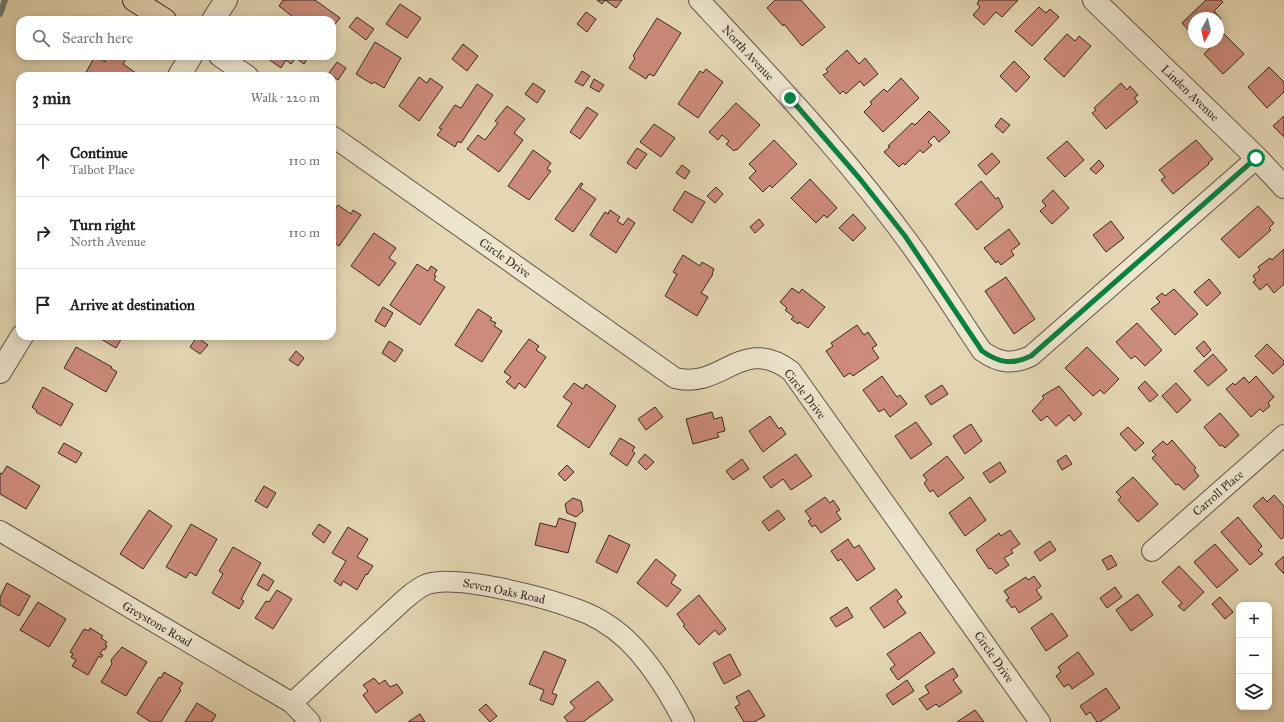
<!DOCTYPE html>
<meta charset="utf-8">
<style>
:root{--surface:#fff;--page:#f2f2f2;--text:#202124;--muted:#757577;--line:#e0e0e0}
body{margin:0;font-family:"IM FELL Great Primer",serif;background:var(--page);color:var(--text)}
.controls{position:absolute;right:12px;bottom:12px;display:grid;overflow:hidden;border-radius:8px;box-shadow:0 2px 10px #0003}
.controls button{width:36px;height:36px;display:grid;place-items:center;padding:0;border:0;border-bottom:1px solid var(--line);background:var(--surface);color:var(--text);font:20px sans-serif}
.compass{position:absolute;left:1188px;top:12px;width:36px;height:36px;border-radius:50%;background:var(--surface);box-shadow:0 2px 10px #0003;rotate:188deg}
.stop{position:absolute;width:12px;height:12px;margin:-9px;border:3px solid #0b8043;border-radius:50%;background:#fff}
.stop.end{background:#0b8043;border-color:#fff;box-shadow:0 1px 4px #0008}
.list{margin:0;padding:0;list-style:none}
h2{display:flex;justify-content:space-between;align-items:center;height:52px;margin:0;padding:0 16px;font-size:17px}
h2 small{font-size:13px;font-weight:400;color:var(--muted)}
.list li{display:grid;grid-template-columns:26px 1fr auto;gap:12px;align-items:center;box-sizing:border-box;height:72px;padding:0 16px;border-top:1px solid var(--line)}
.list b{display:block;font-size:15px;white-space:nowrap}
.list p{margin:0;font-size:13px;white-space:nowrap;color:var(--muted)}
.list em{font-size:13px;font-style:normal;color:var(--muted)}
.icon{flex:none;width:22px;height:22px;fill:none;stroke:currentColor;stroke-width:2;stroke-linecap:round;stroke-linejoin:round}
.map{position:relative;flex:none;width:1284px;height:722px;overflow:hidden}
.search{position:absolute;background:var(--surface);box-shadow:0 2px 10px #0003;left:16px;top:16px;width:320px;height:44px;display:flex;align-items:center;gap:10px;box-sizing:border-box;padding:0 14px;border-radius:12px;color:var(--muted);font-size:15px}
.panel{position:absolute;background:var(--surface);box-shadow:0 2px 10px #0003;left:16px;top:72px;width:320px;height:268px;border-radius:12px}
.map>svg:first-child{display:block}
</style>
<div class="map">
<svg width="1284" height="722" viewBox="0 0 1284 722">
<rect width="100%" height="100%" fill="#e5d7b4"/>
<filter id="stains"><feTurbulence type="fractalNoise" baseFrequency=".005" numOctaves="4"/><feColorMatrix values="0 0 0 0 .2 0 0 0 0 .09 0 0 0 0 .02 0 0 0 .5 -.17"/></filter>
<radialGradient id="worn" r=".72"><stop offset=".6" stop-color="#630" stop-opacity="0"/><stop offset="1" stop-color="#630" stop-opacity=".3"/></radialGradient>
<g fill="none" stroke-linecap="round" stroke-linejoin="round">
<path stroke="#717f7b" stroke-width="6" d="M0,14l5,-14"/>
</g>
<g fill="#cd8b7b" stroke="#352a23">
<path d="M283,0h32l25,18 -8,10v-8h-35l-18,-14z"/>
<path d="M597,0h25l-6,8 -11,-8 -3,4z"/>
<path d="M775,0h26l24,27 -23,19 -18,-22 -1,2 -16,-18z"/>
<path d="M979,0h39l-16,17 -6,-5 -12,13 -11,-10 7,-8 -3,-3z"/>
<path d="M1206,0h15l2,2 -9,9 7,8 -3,3v-4h-24v18l-12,-13z"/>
<path d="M400,4l21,14 -14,20 -21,-14z"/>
<path d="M1039,7l7,6 4,-4 9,8 -27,29 -17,-15z"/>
<path d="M586,12l10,7 -9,13 -10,-8z"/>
<path d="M357,17l17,12 -8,11 -17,-13z"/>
<path d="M657,18l24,15 -27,43 -5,-2 -3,5 -17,-11 6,-10 -2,-2z"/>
<path d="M1067,34l8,7 4,-5 12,10 -27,31 -20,-18z"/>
<path d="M1224,34l20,20 -21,20 -19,-20z"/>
<path d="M375,42l26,16 -17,30 -10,-6 -2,2 -16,-10z"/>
<path d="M463,44l15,12 -11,15 -15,-12z"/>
<path d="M847,50l12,14 6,-6 13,16 -14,12 -4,-5 -14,13 -3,-3 -3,3 -17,-19 5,-3 -2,-3z"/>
<path d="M95,56l10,6 3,-6h13l5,3 -3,5 13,9 -1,3h-51z"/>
<path d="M264,56h45l-5,8 -8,-6 -5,6 -5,-4 -5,8z"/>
<path d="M1014,61l16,16 -14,15 -16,-16z"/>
<path d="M337,62l9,6 -8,12 -9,-7z"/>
<path d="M1269,67l15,15v10l-17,16 -19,-21z"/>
<path d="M706,69l17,13 -25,36 -20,-14 22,-33 3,2z"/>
<path d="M582,71l8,5 -7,10 -8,-4z"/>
<path d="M419,77l8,6 3,-5 13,9 -24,34 -20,-15z"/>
<path d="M901,78l18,20 -36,34 -19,-20 8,-8 -2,-2 14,-13 3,3z"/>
<path d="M594,79l10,6 -5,7 -9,-5z"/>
<path d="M533,83l12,8 -8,12 -12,-9z"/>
<path d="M1121,83l6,7 3,-4 8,9 -4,3 4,4 -32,27 -14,-16 4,-3 -2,-2z"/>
<path d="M477,84l16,11 -32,48 -3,-2 -3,6 -18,-12 5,-6 -3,-1 16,-23 6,3z"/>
<path d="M736,103l24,22 -23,25 -1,-1 -2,2 -8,-7 3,-3 -7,-6 -4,5 -9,-8z"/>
<path d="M507,106l18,13 -11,14 9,7 -24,32 -32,-23 11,-14 7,5 13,-17 -3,-2z"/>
<path d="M587,107l11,7 -18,25 -10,-7z"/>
<path d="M929,111l21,21 -11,10 -5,-6 -6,6 4,3 -9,8 -3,-3 -15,15 -2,-2 -4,4 -15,-15 6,-5 -2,-1 24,-23 3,2z"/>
<path d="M1284,116v21l-11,-11z"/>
<path d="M1001,118l9,7 -7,8 -8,-7z"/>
<path d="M654,124l21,14 -14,19 -21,-15z"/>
<path d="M774,140l23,24 -25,24 -2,-3 -7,7 -14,-14 7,-7 -7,-7z"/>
<path d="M1196,140l17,19 -5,4 1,1 -36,30 -12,-14 4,-3 -6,-7z"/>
<path d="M1067,141l17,19 -19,17 -18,-19z"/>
<path d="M637,148l10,6 -11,15 -9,-6z"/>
<path d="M533,150l18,13 -4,6 4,2 -22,29 -21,-14z"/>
<path d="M992,153l8,9 -14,13 -8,-10z"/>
<path d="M1099,160l5,6 -8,8 -6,-5z"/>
<path d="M682,165l8,6 -5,8 -9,-6z"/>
<path d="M810,179l27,29 -10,10 -3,-3 -8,8 -25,-25z"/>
<path d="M981,181l15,18 2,-2 5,10 -26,23 -22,-26z"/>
<path d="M581,183l2,1 -3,4 16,11 -23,33 -18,-13z"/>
<path d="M716,187l7,7 -8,9 -8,-7z"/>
<path d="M1053,190l16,18 -17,16 -12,-13 6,-5 -4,-5z"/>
<path d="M685,191l20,11 -13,21 -19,-13z"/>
<path d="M338,205l13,9 2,-4 8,5 -22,31 -7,-5v-28z"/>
<path d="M1258,206l16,17 -5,5 2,2 -32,28 -18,-19z"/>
<path d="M610,210l10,7 -3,4 6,4 5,-7 7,5 -19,30 -26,-18 15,-23 3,2z"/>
<path d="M853,214l13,14 -13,13 -14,-13z"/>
<path d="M759,219l5,6 -9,8 -5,-6z"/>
<path d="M1111,221l13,17 -18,14 -13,-17z"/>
<path d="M1009,229l11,15 -9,7 3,4 -13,10 -3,-4 -2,2 -12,-15z"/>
<path d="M374,233l22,15 -7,10 7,5 -17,23 -28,-20z"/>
<path d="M1284,249v35l-10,9 -7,-9 -7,6 -7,-8 3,-2 -3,-4 7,-6 -2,-3 12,-9 2,2z"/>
<path d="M683,255l17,11 2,-4 12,7 -2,5h1l-12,19 7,4 -11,19 -32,-20 12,-22 -4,-2z"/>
<path d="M417,264l11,7 3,-5 6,4 -3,5 2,1 -2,4 11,7 -25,38 -30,-20z"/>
<path d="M1006,277l29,42 -21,15 -29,-43z"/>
<path d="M1209,279l12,14 -14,13 -13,-14z"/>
<path d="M792,288l7,5 3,-4 23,18 -17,21 -9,-6 -1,2 -7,-5 3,-2 -9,-7 2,-2 -7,-6z"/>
<path d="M1174,289l24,25 -23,21 -24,-26 9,-7 -4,-4 6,-5 3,3z"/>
<path d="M383,307l10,6 -8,14 -10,-6z"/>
<path d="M478,309l14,9 -2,2 6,3 -2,3 8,5 -20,31 -27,-17z"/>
<path d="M1137,323l25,27 -17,16 -10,-10 -4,3 -15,-17z"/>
<path d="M857,325l7,10 4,-3 9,13 -5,3 7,10 -26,18 -3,-3 -6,4 -18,-26 7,-5 -2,-3z"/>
<path d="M96,336h27l-7,12z"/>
<path d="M197,337l11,8 -8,9 -10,-7z"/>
<path d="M529,339l10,7 -3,4 10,7 -21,31 -6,-5 -4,6 -9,-7 5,-5 -7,-5z"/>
<path d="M389,341l14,9 -8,12 -13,-9z"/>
<path d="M1204,341l7,9 -7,7 -8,-9z"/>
<path d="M1267,344l17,17v3l-11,10 -18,-18z"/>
<path d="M76,347l36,20 -1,1 6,4 -11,20 -42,-24z"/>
<path d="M1087,347l32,32 -15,15 -4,-4 -7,6 -28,-28z"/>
<path d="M296,351l8,7 -6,8 -9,-6z"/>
<path d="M1213,354l14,16 -19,16 -14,-15z"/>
<path d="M882,376l15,21 3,-2 7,9 -17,13 -6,-8 -5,3 -16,-22z"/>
<path d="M1256,376l18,21 -6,6 2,3 -7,6 -3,-3 -9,8 -25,-28 7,-6 2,2 9,-8 5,6z"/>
<path d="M1145,381l13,14 -8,7 -12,-14z"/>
<path d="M574,383l9,6 3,-5 30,22 -27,42 -32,-22 15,-23 -9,-6z"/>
<path d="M1176,383l15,17 -14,13 -15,-17z"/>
<path d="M942,385l6,9 -17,11 -6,-9z"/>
<path d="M1059,386l23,28 -8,7 -5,-6 -13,11 -9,-10 -6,5 -9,-10 12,-13 -2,-2z"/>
<path d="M43,387l30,17 -12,22 -25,-14 1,-1 -5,-4z"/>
<path d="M655,407l8,10 -17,13 -8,-11z"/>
<path d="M712,412l2,7 8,-2 3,14 -8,2 2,4 -26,7 -7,-25z"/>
<path d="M1220,413l19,22 -14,13 -3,-3 -2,1 -16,-19z"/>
<path d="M770,416l9,13 2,-2 5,7 -23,18 -14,-21z"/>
<path d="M916,422l16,22 -21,15 -16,-23z"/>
<path d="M971,424l11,17 -17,13 -12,-18z"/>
<path d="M1128,427l16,16 -9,8 -15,-17z"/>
<path d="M620,438l15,9 -3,4 3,2 -8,13 -17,-12z"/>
<path d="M1172,440l24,28 -2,2 5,6 -15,14 -6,-6 -2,1 -24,-27 4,-3 -4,-4 11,-10 4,4z"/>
<path d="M64,443l18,10 -6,10 -18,-10z"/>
<path d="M645,454l9,8 -8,8 -8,-8z"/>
<path d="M796,454l16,22 -21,14 -8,-11 -12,9 -8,-11z"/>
<path d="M1066,455l6,9 -10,6 -5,-9z"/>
<path d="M947,456l17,22 -26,19 -5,-7 -3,2 -6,-9 3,-3 -4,-5z"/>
<path d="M742,459l7,10 -16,11 -7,-9z"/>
<path d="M1000,462l6,10 -16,11 -7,-10z"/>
<path d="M567,465l7,7 -9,9 -7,-7z"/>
<path d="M7,466l33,20 -14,23 -26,-15v-21l2,1z"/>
<path d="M1133,477l25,27 -20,18 -20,-22 3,-3 -5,-5z"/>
<path d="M264,486l12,7 -9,15 -12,-7z"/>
<path d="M1274,495l10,11v31l-3,2 -28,-33 10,-9 4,5z"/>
<path d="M825,497l5,6 3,-3 7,10 -4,2 5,7 -20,14 -6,-8 -3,2 -4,-6 3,-2 -6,-8z"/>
<path d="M970,497l16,23 -21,16 -16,-23z"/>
<path d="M573,498l8,3 2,10 -7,6 -9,-4 -2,-9z"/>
<path d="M149,510l23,16 -29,43 -23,-15z"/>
<path d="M778,510l7,9 -16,12 -7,-9z"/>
<path d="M1238,517l24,29 -4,4 5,4 -13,11 -29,-33z"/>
<path d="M559,518l17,5 -8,30 -33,-8 5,-22 16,4z"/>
<path d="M191,524l26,15 -21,37 -6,-4 -4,6 -20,-11z"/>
<path d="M319,524l12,8 -7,11 -12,-9z"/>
<path d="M348,527l20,12 -11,18 16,9 -6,9 -1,-1 -9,16 -14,-9 -2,5 -7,-5 12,-20 -14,-8z"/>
<path d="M1010,530l10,14 -9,6 2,3 -9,5 5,7 -13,9 -5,-6 -2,1 -13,-19 23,-17 2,3z"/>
<path d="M609,535l21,10 -13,28 -21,-11z"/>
<path d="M848,539l6,9 5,-3 16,24 -18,12 -16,-22 -3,2 -7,-10z"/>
<path d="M1050,541l6,9 -16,11 -6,-9z"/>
<path d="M1215,544l23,26 -21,18 -23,-26z"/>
<path d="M233,547l28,16 -20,36 3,2 -5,8 -27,-16 11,-19 -4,-3z"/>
<path d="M1111,555l6,10 -9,5 -6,-10z"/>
<path d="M1284,556v18l-9,-10z"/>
<path d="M656,559l20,16 -5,8 10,7 -14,17 -30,-24z"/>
<path d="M1179,566l25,26 -20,19 -6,-5 4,-3 -20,-21z"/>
<path d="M263,574l11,7 -6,10 -11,-6z"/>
<path d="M1034,576l7,10 -5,4 6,8 -23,15 -4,-7 -3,2 -6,-8 3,-2 -5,-7 22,-14 2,3z"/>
<path d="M7,583l23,13 -11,20 -19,-11v-8z"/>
<path d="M1115,587l7,10 -15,11 -7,-10z"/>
<path d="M896,589l6,8 -5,4 9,12 -22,15 -14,-20z"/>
<path d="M277,590l15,9 -19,30 -18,-11 11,-17 3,1z"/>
<path d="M1138,594l15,21 -22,16 -15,-21z"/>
<path d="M699,595l27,34 -7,6 -4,-5 -16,15 -16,-19 2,-1 -8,-11z"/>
<path d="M1220,597l13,15 -8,7 -13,-15z"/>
<path d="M38,602l28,17 -17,28 -29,-17z"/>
<path d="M847,607l6,10 -17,10 -6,-9z"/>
<path d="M1052,613l16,23 -22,15 -15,-23z"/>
<path d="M90,628l13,8 -2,2 6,4 -2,3 2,1 -2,4 -2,-1 -3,5 3,1 -2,3 -2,-2 -11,19 -16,-9 4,-6 -5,-3 2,-3 -3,-2 14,-23 5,2z"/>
<path d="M920,632l15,21 -37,27 -8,-11 5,-4 -8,-11z"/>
<path d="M122,647l25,15 -21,34 -25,-14 11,-18 -1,-4z"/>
<path d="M544,651l22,9 -14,33 5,2 -4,10 -13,-5 4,-10 -15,-6z"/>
<path d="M1078,652l16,22 -22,15 -3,-5 -5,3 -8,-11 5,-4 -3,-5z"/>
<path d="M730,654l11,21 -17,9 -11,-21z"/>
<path d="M953,668l5,8 -5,4 9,12 -23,15 -3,-3 -9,6 -8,-11 10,-6 -4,-7z"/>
<path d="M164,672l19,11 -4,6 2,1 -20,32h-10l-14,-9 22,-36 2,1z"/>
<path d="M374,678l5,6 6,-4 5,7 7,-3 6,9 -27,20 -13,-18 5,-4 -5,-6z"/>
<path d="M907,680l7,11 -21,14 -7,-10z"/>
<path d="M598,681l15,19 -30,22h-15l-4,-5 11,-9 -5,-6z"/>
<path d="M1106,688l14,20 -20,14h-3l-7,-10 -4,3 -6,-9z"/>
<path d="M749,690l16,26 -11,6h-10l-9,-15 5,-3 -4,-7z"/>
<path d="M197,703l19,12 -4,7h-27z"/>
<path d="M486,704l11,12 -7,6 -11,-12z"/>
<path d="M975,710l9,12h-27z"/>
<path d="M420,714l5,8h-17z"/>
</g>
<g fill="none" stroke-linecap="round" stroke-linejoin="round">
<g stroke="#615547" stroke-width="22">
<g id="minor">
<path d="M699,0c71,76 143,152 205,236 28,37 52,77 78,115 17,12 30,14 49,5l226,-198"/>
<path d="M219,56l29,20"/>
<path d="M332,136l343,242c48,12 66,-44 116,-7l249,351"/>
<path d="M0,531l292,172 18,19"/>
<path d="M1152,551l132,-116"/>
<path d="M292,703l113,-104c6,-5 13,-11 20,-14 28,-12 118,12 148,23 19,6 39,18 54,32 24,23 42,53 57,82"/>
</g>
</g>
<g stroke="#615547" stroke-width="24">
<g id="tertiary">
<path d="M1094,0l163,158 27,29"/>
<path d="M213,20l13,-20"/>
<path d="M179,76l12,-20"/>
<path d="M0,372l22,-36"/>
</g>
</g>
<g stroke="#352a23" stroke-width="24">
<path id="motorway" d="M134,0l31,20"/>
</g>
<use href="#minor" stroke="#eee5ce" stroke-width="20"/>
<use href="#tertiary" stroke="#eee5ce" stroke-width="22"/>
<use href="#motorway" stroke="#e5d7b4" stroke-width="22"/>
</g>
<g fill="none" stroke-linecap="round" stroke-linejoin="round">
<path stroke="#0b8043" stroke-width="5" d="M790,98l70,81 45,57 77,115c17,12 30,14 49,5l225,-198"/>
</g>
<g text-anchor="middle" stroke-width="4" stroke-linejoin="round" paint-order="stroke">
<g font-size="12" fill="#352a23" stroke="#eee5ce">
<text transform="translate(748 53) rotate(47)" y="4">North Avenue</text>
<text transform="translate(1190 93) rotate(44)" y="4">Linden Avenue</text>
<text transform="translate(505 258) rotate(35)" y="4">Circle Drive</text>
<text transform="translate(805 394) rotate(52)" y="4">Circle Drive</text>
<text transform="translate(1218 493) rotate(-41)" y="4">Carroll Place</text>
<text transform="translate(504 591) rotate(12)" y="4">Seven Oaks Road</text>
<text transform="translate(157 624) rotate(30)" y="4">Greystone Road</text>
<text transform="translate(994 657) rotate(55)" y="4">Circle Drive</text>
</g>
</g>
<rect width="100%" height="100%" filter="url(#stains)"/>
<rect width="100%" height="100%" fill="url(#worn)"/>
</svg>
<div class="controls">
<button>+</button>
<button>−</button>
<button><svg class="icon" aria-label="layers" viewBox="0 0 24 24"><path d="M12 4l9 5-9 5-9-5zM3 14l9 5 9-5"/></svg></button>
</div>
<svg class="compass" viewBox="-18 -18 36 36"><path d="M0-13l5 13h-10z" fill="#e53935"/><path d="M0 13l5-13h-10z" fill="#757577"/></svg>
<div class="stop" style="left:1256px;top:158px"></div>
<div class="stop end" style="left:790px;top:98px"></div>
<div class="search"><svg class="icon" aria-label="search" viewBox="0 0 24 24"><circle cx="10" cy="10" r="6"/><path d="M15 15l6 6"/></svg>Search here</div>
<section class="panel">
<h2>3 min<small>Walk · 220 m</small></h2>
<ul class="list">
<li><svg class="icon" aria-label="ahead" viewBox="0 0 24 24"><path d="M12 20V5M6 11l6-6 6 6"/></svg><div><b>Continue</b><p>Talbot Place</p></div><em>110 m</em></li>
<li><svg class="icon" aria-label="right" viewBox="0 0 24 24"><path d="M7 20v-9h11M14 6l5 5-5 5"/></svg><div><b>Turn right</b><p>North Avenue</p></div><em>110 m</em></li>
<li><svg class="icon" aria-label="arrive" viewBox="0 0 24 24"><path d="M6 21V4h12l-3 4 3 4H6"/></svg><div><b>Arrive at destination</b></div></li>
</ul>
</section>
</div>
